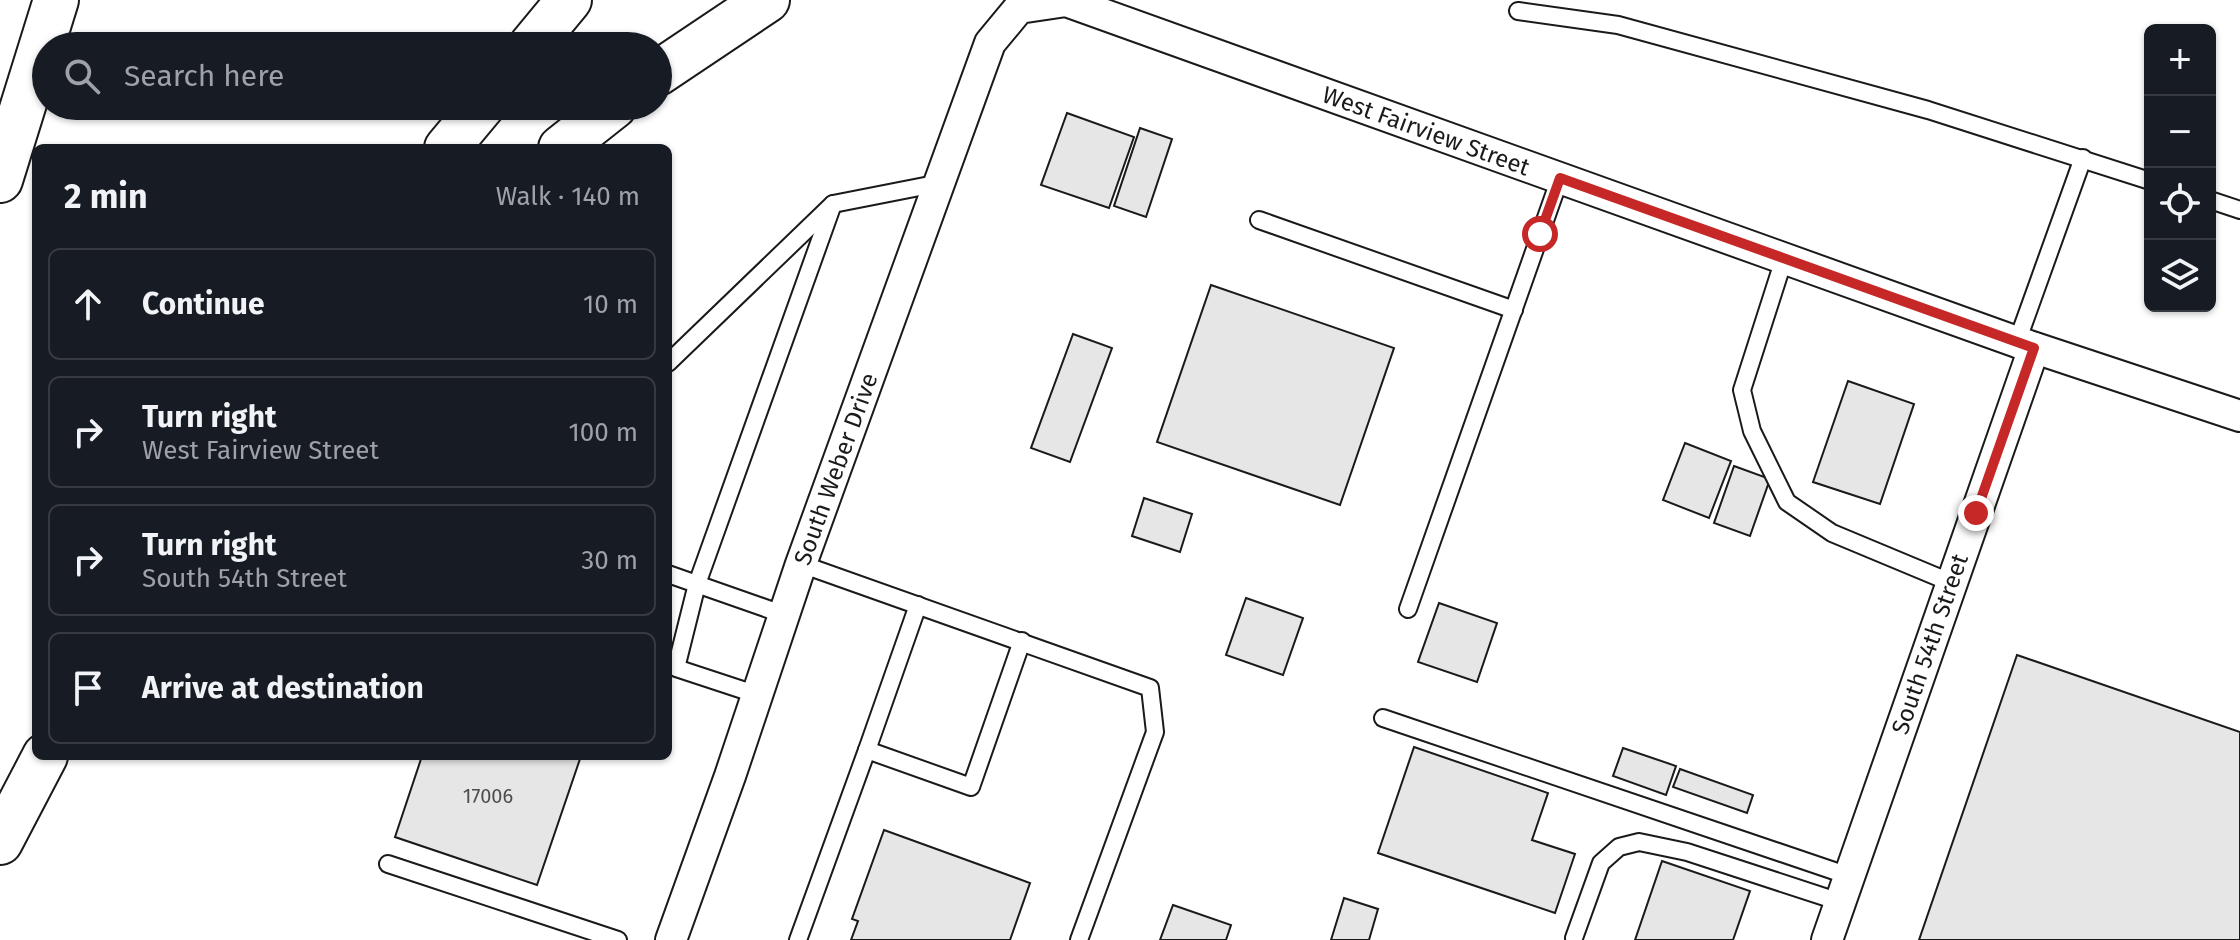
<!DOCTYPE html>
<meta charset="utf-8">
<style>
:root{--surface:#171b24;--page:#20242c;--text:#f1f3f6;--muted:#9ea1a6;--line:#363941}
body{margin:0;font-family:"Fira Sans",sans-serif;background:var(--page);color:var(--text)}
.controls{position:absolute;right:24px;top:24px;display:grid;overflow:hidden;border-radius:12px;box-shadow:0 2px 6px #0004}
.controls button{width:72px;height:72px;display:grid;place-items:center;padding:0;border:0;border-bottom:2px solid var(--line);background:var(--surface);color:var(--text);font:40px sans-serif}
.stop{position:absolute;width:24px;height:24px;margin:-18px;border:6px solid #c62828;border-radius:50%;background:#fff}
.stop.end{background:#c62828;border-color:#fff;box-shadow:0 2px 8px #0008}
.list{margin:0;padding:0;list-style:none}
h2{display:flex;justify-content:space-between;align-items:center;height:104px;margin:0;padding:0 32px;font-size:34px}
h2 small{font-size:26px;font-weight:400;color:var(--muted)}
.list li{display:grid;grid-template-columns:52px 1fr auto;gap:24px;align-items:center;box-sizing:border-box;height:112px;margin:0 16px 16px;padding:0 16px;border:2px solid var(--line);border-radius:12px}
.list b{display:block;font-size:30px;white-space:nowrap}
.list p{margin:0;font-size:26px;white-space:nowrap;color:var(--muted)}
.list em{font-size:26px;font-style:normal;color:var(--muted)}
.icon{flex:none;width:44px;height:44px;fill:none;stroke:currentColor;stroke-width:2;stroke-linecap:round;stroke-linejoin:round}
.map{position:relative;flex:none;width:2240px;height:940px;overflow:hidden}
.search{position:absolute;background:var(--surface);box-shadow:0 2px 6px #0004;left:32px;top:32px;width:640px;height:88px;display:flex;align-items:center;gap:20px;box-sizing:border-box;padding:0 28px;border-radius:44px;color:var(--muted);font-size:30px}
.panel{position:absolute;background:var(--surface);box-shadow:0 2px 6px #0004;left:32px;top:144px;width:640px;height:616px;border-radius:12px}
.map>svg:first-child{display:block}
</style>
<div class="map">
<svg width="2240" height="940" viewBox="0 0 2240 940">
<rect width="100%" height="100%" fill="#fff"/>
<g fill="#e6e6e6" stroke="#1a1a1a" stroke-width="2">
<path d="M1067,113l67,24 -25,71 -68,-23z"/>
<path d="M1140,128l32,11 -26,78 -32,-11z"/>
<path d="M1211,285l183,63 -54,157 -183,-63z"/>
<path d="M1073,334l39,14 -42,114 -39,-14z"/>
<path d="M1848,381l66,23 -34,100 -67,-22z"/>
<path d="M1685,443l46,18 -22,57 -46,-18z"/>
<path d="M1734,466l36,13 -20,57 -36,-13z"/>
<path d="M1144,498l48,16 -12,38 -48,-16z"/>
<path d="M1246,598l57,20 -20,57 -57,-20z"/>
<path d="M1439,603l58,20 -20,59 -59,-20z"/>
<path d="M2017,655l223,77v208h-321z"/>
<path d="M1414,747l134,46 -16,47 43,14 -20,59 -177,-60z"/>
<path d="M1623,748l53,18 -10,29 -53,-19z"/>
<path d="M422,756h159l-44,129 -142,-48z"/>
<path d="M1680,769l73,26 -6,18 -74,-26z"/>
<path d="M884,830l146,53 -20,57h-159l7,-19 -6,-2z"/>
<path d="M1662,861l88,30 -17,49h-98z"/>
<path d="M1344,898l34,11 -9,31h-38z"/>
<path d="M1173,905l58,20 -5,15h-66z"/>
</g>
<g fill="none" stroke-linecap="round" stroke-linejoin="round">
<g stroke="#1a1a1a" stroke-width="20">
<g id="service">
<path d="M1518,11l100,14 310,85 222,71"/>
<path d="M2210,200l30,10"/>
<path d="M1259,220l255,90"/>
<path d="M1784,259l-42,131 10,41 35,71 45,31 120,50"/>
<path d="M2017,342l66,-184"/>
<path d="M668,363l165,-159 107,-21"/>
<path d="M801,564l349,124 5,44 -76,208"/>
<path d="M668,574l117,41"/>
<path d="M918,605l-51,145 104,37 51,-146"/>
<path d="M1408,609l152,-431"/>
<path d="M758,695l-82,-27 21,-84 136,-380"/>
<path d="M1383,718l466,158"/>
<path d="M388,864l230,76"/>
<path d="M1574,938l27,-75 18,-16 20,-5 48,10 153,50"/>
<path d="M798,940l69,-190"/>
</g>
</g>
<g stroke="#1a1a1a" stroke-width="34">
<g id="minor">
<path d="M671,940l59,-164 71,-212 189,-521 29,-35 47,-7 951,341 223,74"/>
<path d="M1827,940l207,-592"/>
</g>
</g>
<g stroke="#1a1a1a" stroke-width="48">
<g id="motorway">
<path d="M531,46l38,-46"/>
<path d="M658,73l109,-73"/>
<path d="M447,148l35,-42"/>
<path d="M561,148l53,-42"/>
<path d="M0,180l56,-180"/>
<path d="M0,842l45,-86"/>
</g>
</g>
<use href="#service" stroke="#fff" stroke-width="16"/>
<use href="#minor" stroke="#fff" stroke-width="30"/>
<use href="#motorway" stroke="#fff" stroke-width="44"/>
</g>
<g fill="none" stroke-linecap="round" stroke-linejoin="round">
<path stroke="#c62828" stroke-width="10" d="M1540,234l20,-56 474,170 -58,165"/>
</g>
<g text-anchor="middle" stroke-width="6" stroke-linejoin="round" paint-order="stroke">
<g font-size="20" fill="#4d4d4d">
<text x="488" y="803">17006</text>
</g>
<g font-size="24" fill="#1a1a1a" stroke="#fff">
<text transform="translate(1426 131) rotate(20)" y="8">West Fairview Street</text>
<text transform="translate(836 469) rotate(-70)" y="8">South Weber Drive</text>
<text transform="translate(1930 644) rotate(-71)" y="8">South 54th Street</text>
</g>
</g>
</svg>
<div class="controls">
<button>+</button>
<button>−</button>
<button><svg class="icon" aria-label="locate" viewBox="0 0 24 24"><circle cx="12" cy="12" r="6"/><path d="M12 2v4M12 18v4M2 12h4M18 12h4"/></svg></button>
<button><svg class="icon" aria-label="layers" viewBox="0 0 24 24"><path d="M12 4l9 5-9 5-9-5zM3 14l9 5 9-5"/></svg></button>
</div>
<div class="stop" style="left:1540px;top:234px"></div>
<div class="stop end" style="left:1976px;top:513px"></div>
<div class="search"><svg class="icon" aria-label="search" viewBox="0 0 24 24"><circle cx="10" cy="10" r="6"/><path d="M15 15l6 6"/></svg>Search here</div>
<section class="panel">
<h2>2 min<small>Walk · 140 m</small></h2>
<ul class="list">
<li><svg class="icon" aria-label="ahead" viewBox="0 0 24 24"><path d="M12 20V5M6 11l6-6 6 6"/></svg><div><b>Continue</b></div><em>10 m</em></li>
<li><svg class="icon" aria-label="right" viewBox="0 0 24 24"><path d="M7 20v-9h11M14 6l5 5-5 5"/></svg><div><b>Turn right</b><p>West Fairview Street</p></div><em>100 m</em></li>
<li><svg class="icon" aria-label="right" viewBox="0 0 24 24"><path d="M7 20v-9h11M14 6l5 5-5 5"/></svg><div><b>Turn right</b><p>South 54th Street</p></div><em>30 m</em></li>
<li><svg class="icon" aria-label="arrive" viewBox="0 0 24 24"><path d="M6 21V4h12l-3 4 3 4H6"/></svg><div><b>Arrive at destination</b></div></li>
</ul>
</section>
</div>
